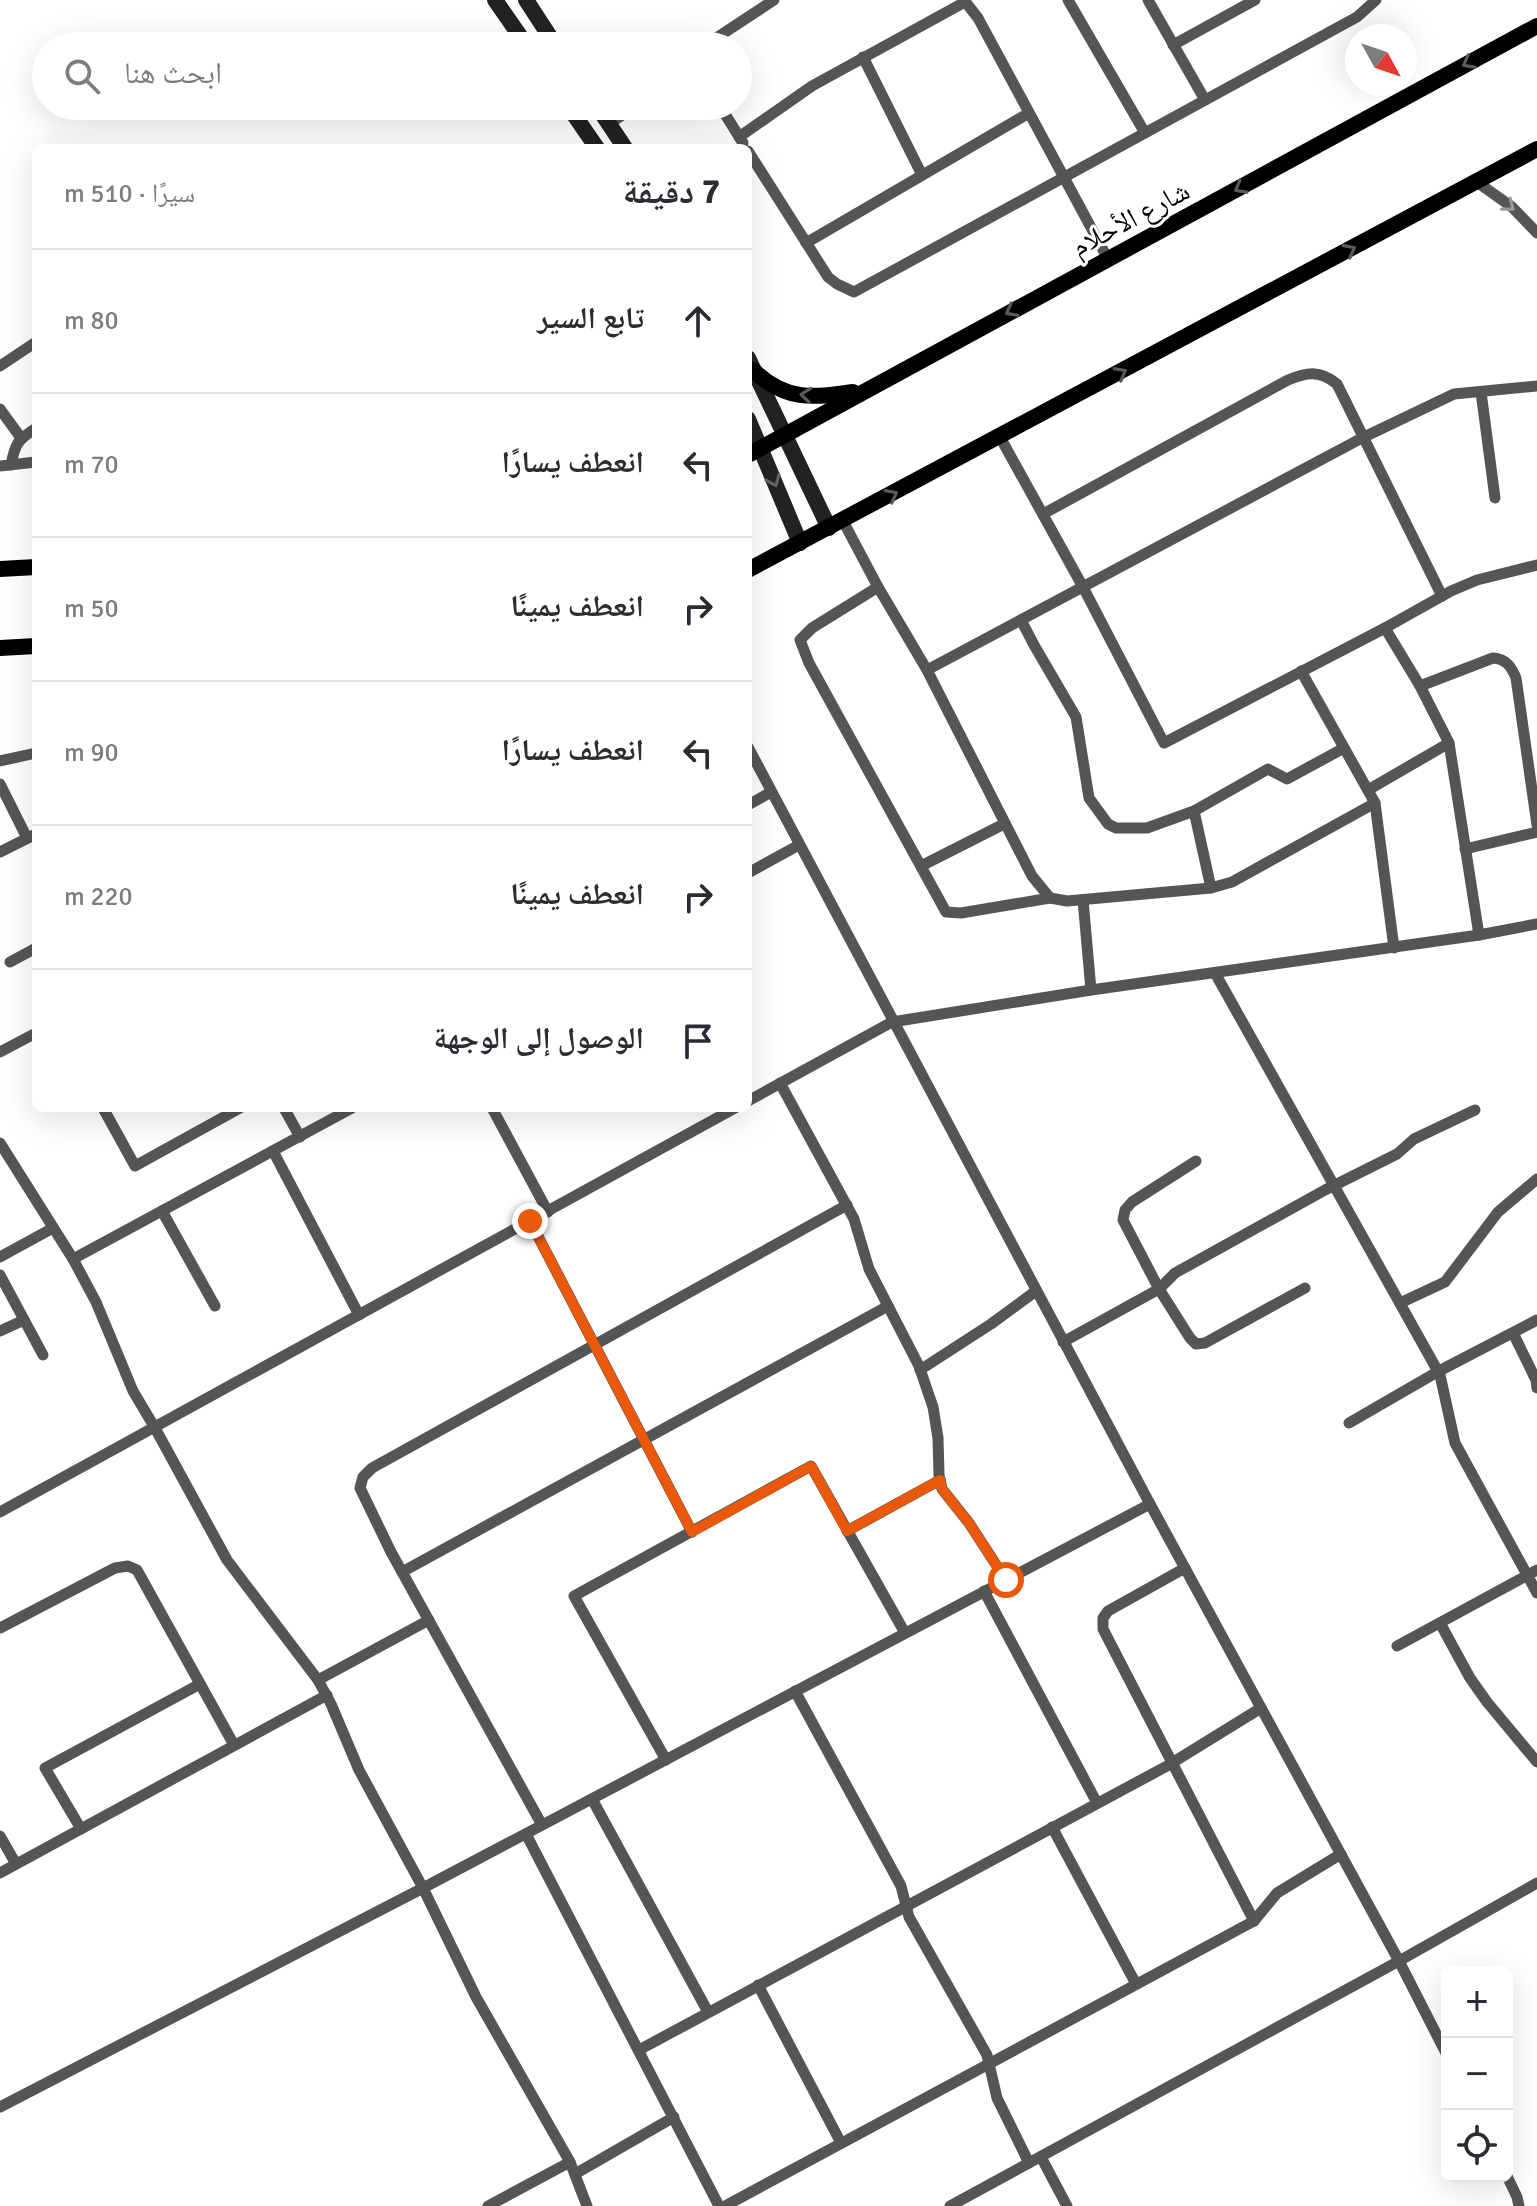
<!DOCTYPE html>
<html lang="ar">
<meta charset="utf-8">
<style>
:root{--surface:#fff;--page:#f2f2f3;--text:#2b2b33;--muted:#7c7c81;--line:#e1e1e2}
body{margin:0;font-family:Signika,"Noto Naskh Arabic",sans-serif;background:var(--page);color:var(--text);direction:rtl}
.controls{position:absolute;right:24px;bottom:24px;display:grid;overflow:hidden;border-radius:12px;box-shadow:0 8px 32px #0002}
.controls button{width:72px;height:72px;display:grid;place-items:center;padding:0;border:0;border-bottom:2px solid var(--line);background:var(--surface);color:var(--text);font:40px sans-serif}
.compass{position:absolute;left:1345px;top:24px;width:72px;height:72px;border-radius:50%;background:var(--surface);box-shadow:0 8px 32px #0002;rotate:130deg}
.stop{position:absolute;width:24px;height:24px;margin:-18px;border:6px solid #ea580c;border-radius:50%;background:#fff}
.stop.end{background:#ea580c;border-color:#fff;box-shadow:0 2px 8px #0008}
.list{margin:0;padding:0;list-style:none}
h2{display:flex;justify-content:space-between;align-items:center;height:104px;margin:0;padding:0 32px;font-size:34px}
h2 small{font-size:26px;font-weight:400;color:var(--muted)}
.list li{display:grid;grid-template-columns:52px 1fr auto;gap:24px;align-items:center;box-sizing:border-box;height:144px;padding:0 32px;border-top:2px solid var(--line)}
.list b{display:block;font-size:30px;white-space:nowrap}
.list em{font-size:26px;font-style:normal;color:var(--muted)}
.icon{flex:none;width:44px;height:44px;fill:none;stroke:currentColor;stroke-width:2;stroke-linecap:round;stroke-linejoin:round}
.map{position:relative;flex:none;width:1537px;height:2206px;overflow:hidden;direction:ltr}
.search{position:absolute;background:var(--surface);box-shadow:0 8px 32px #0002;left:32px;top:32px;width:720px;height:88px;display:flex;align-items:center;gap:20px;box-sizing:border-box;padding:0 28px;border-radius:44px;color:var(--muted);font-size:30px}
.panel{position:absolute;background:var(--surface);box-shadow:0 8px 32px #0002;left:32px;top:144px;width:720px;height:968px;border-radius:12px;direction:rtl}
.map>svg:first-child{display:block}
</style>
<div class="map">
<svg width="1537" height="2206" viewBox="0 0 1537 2206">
<rect width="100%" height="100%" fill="#fff"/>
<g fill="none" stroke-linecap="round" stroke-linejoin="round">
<g stroke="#555" stroke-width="11">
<path d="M964,0l14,18 130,241"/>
<path d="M1068,0l77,133"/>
<path d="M1148,0l57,100"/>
<path d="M1173,45l82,-45"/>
<path d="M704,46l70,-46"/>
<path d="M863,57l59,118"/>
<path d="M720,106l23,37"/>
<path d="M609,124l27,-18"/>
<path d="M739,137l73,-51 153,-84"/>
<path d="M748,151l80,126 9,7 17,8 503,-275 19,-17"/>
<path d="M1477,182l35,25 25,26"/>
<path d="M806,243l223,-130"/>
<path d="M0,366l36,-24"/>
<path d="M1481,392l14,106"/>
<path d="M0,409l21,29"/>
<path d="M1000,437l83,150 81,156 221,-115 66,-37 26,-11 60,-15"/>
<path d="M11,465c4,-22 7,-25 25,-37"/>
<path d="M0,466l36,-4"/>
<path d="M1043,514l245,-134c19,-8 32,-10 49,4l105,212"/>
<path d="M843,521l35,66 49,83 105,206 18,22 17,3 144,-13 21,-6 143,-79"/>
<path d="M878,587l-66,41 -12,12 9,23 137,249 15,1 89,-15"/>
<path d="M1021,620l13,25 42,72 13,81 19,26 8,4h31l47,-17 74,-42 19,10 57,-31"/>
<path d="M1385,628l35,58 29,57 30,192"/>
<path d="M927,670l435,-232 92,-44 83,-8"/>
<path d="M1301,671l74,132 19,145"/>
<path d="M1420,686l73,-28c13,1 18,8 23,20l21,147"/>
<path d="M748,747l402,757 249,457 48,94"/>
<path d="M0,761l36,-8"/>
<path d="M0,784l27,54"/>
<path d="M1368,790l81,-47"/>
<path d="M748,805l23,-13"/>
<path d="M1194,811l17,77"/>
<path d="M1465,849l72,-17"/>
<path d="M0,852l36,-18"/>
<path d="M921,866l83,-42"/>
<path d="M748,873l51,-28"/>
<path d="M1083,900l8,90"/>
<path d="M10,962l26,-14"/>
<path d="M1215,973l225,402 15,68 82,150"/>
<path d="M0,1052l36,-19"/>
<path d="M780,1083l74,136 15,50 50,97 14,41 5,31 1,37 3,14 27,34 37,57"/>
<path d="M748,1101l144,-79 199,-32 388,-55 58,-11"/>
<path d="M103,1108l32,58 105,-58"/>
<path d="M284,1108l16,29"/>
<path d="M492,1108l56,104"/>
<path d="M0,1143l73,116 23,43 37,89 22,37 72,132 91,120 13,24 28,66 64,118 53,109 94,165 17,44"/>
<path d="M273,1151l86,164"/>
<path d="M1196,1161l-64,41 -7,8 -2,10 36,69 31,49 6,6 9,-1 100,-55"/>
<path d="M162,1211l53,95"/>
<path d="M530,1221l162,311"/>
<path d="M0,1257l53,-29"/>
<path d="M73,1259l279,-151"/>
<path d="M0,1275l43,80"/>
<path d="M1400,1303l45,-21 53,-70 39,-33"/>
<path d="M0,1331l24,-11"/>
<path d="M1513,1333l23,47 1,8"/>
<path d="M1063,1342l96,-53 16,-16 150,-83 72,-36 17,-15 61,-29"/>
<path d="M920,1370l71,-46 45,-33"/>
<path d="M1349,1423l90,-52 98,-51"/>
<path d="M0,1512l735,-404"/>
<path d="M847,1531l93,-51"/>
<path d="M1185,1568l-77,43 -5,7v11l151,292"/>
<path d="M402,1572l486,-266"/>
<path d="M984,1591l113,212"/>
<path d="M1440,1623l30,55 17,24 50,60"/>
<path d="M0,1628l115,-60 13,-2 9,4 97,175"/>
<path d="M1397,1646l140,-76"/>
<path d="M318,1680l111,-60"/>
<path d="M795,1691l106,195 8,31 78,138 10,43 32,65"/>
<path d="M666,1760l-92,-164 237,-130 94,167"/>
<path d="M592,1799l116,213"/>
<path d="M542,1825l-151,-273 -31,-64 3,-11 9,-9 475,-263"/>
<path d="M1052,1827l84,157"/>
<path d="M81,1829l-36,-61 155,-84"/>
<path d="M526,1834l193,372"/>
<path d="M0,1836l16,28"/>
<path d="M0,1873l327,-178"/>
<path d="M758,1985l83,158"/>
<path d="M639,2050l528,-284 94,-58"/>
<path d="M0,2107l423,-219 727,-384"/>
<path d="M1041,2157l26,49"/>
<path d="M575,2174l99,-57"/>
<path d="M1507,2176l10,21 2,9"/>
<path d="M488,2206l82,-44"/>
<path d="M725,2206l529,-285 23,-28 64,-39"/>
<path d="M950,2206l449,-245 138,-78"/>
</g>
<g stroke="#222" stroke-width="16">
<path d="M495,0l32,46"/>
<path d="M526,0l30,46"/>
<path d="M568,106l29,42"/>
<path d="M597,106l28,42"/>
<path d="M748,358l81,170"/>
<path d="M748,419l52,124"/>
</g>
<g stroke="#000" stroke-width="16">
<path d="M753,370c32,31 59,28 100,22"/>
<path d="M748,455l789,-429"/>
<path d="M0,569l36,-2"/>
<path d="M748,570l789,-421"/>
<path d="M0,648l36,-2"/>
</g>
</g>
<defs><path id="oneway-chevron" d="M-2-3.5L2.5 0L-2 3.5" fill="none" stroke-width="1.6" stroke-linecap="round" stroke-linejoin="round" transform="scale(2)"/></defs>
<g stroke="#595959">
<use href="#oneway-chevron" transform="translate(1468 63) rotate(151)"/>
<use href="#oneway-chevron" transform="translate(1240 188) rotate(151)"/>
<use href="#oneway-chevron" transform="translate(1350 250) rotate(-28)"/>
<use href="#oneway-chevron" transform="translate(1011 311) rotate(152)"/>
<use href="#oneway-chevron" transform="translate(1121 373) rotate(-28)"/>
<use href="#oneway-chevron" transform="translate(806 395) rotate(-174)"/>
<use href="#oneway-chevron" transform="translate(892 495) rotate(-28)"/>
</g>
<use stroke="#999" href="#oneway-chevron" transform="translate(1509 206) rotate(38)"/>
<use stroke="#646464" href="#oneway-chevron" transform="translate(774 481) rotate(67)"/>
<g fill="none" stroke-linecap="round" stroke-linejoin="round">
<path stroke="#ea580c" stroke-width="10" d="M530,1221l162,311 119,-66 36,65 93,-51 2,9 27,34 37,57"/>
</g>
<g text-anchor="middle" stroke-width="6" stroke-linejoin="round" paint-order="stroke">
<g font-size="28" fill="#000" stroke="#fff">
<text transform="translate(1130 218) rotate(-28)" y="10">شارع الأحلام</text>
</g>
</g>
</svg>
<div class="controls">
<button>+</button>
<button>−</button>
<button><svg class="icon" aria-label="locate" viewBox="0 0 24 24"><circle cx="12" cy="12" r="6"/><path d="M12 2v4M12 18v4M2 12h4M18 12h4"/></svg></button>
</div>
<svg class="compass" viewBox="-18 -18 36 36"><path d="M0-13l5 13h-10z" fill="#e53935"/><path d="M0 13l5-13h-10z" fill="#7c7c81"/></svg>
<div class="stop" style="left:1006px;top:1580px"></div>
<div class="stop end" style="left:530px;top:1221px"></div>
<div class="search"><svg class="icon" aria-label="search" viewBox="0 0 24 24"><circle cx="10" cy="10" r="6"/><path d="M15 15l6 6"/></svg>ابحث هنا</div>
<section class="panel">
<h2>7 دقيقة<small>سيرًا · 510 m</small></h2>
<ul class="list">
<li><svg class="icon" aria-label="ahead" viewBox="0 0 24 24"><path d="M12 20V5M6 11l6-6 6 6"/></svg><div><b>تابع السير</b></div><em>80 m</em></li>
<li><svg class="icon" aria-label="left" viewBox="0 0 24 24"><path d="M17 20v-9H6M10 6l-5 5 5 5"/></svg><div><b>انعطف يسارًا</b></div><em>70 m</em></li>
<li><svg class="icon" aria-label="right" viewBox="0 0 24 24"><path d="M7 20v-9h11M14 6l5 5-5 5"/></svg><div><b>انعطف يمينًا</b></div><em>50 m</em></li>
<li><svg class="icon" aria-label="left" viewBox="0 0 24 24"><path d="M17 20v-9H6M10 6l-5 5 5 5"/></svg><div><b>انعطف يسارًا</b></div><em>90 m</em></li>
<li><svg class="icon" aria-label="right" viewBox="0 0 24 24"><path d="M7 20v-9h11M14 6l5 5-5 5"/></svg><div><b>انعطف يمينًا</b></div><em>220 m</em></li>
<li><svg class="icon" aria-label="arrive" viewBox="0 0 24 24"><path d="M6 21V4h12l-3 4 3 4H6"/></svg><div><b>الوصول إلى الوجهة</b></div></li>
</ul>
</section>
</div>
